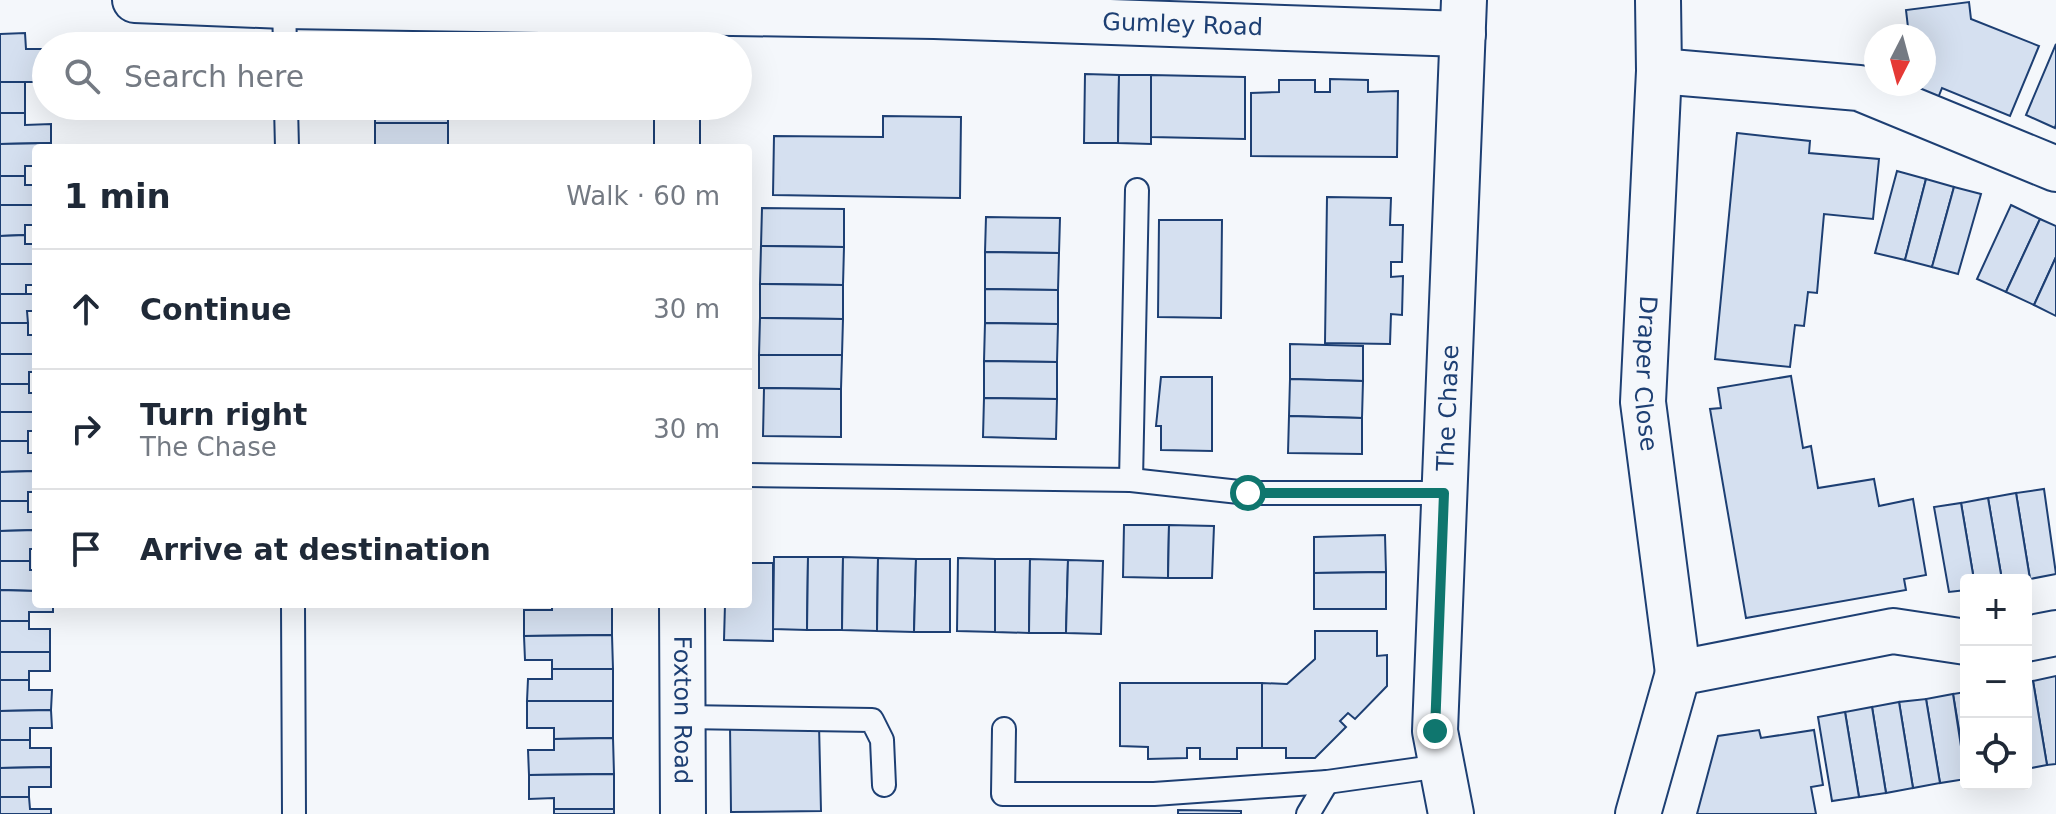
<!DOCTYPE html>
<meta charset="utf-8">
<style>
:root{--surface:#fff;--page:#f2f2f3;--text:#1f2937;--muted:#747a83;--line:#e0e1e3}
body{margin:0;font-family:"DejaVu Sans",sans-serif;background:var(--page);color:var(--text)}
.controls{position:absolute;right:24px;bottom:24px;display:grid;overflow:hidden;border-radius:8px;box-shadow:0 8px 32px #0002}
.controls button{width:72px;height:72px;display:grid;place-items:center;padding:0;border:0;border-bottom:2px solid var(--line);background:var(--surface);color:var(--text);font:40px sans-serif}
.compass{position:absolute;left:1864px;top:24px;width:72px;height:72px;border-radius:50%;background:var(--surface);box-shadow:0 8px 32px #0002;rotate:186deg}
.stop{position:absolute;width:24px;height:24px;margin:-18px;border:6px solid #0f766e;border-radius:50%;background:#fff}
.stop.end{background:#0f766e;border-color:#fff;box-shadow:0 2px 8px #0008}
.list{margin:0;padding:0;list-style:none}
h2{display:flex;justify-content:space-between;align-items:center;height:104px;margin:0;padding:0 32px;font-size:34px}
h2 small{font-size:26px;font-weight:400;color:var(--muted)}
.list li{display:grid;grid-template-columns:52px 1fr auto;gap:24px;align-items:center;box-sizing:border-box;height:120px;padding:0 32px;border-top:2px solid var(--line)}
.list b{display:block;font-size:30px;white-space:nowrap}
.list p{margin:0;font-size:26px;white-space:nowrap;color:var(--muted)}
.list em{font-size:26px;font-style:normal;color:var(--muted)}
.icon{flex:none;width:44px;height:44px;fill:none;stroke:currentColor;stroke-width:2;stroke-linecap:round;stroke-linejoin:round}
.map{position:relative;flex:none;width:2056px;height:814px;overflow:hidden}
.search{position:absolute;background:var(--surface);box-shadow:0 8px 32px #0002;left:32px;top:32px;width:720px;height:88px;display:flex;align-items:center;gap:20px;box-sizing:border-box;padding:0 28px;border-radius:44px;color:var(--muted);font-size:30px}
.panel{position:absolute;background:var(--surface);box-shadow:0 8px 32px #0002;left:32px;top:144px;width:720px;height:464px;border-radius:8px}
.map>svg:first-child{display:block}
</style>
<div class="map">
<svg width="2056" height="814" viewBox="0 0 2056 814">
<rect width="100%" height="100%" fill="#f4f7fb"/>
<g fill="#d5e0f0" stroke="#1d3f73" stroke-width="2">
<path d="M1969,2l2,17 68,27 -29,70 -68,-28 -4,10 -22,-9 -1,-5h9v-48h-15l-3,-26z"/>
<path d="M25,33l1,16h20v33h-46v-48z"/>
<path d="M2056,44v80l-1,4 -29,-13z"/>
<path d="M1085,74l34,1 -1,68h-34z"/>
<path d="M1119,75h32v69l-33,-1z"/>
<path d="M1151,75l94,2v62l-94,-2z"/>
<path d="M1330,79l38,1v12l30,-1 -1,66 -146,-1v-63l28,-1v-12h36v12h15z"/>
<rect x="0" y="82" width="25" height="31"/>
<rect x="375" y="106" width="73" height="17"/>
<path d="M0,113h25v12l26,-1v19l-51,1z"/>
<path d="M883,116l78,1 -1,81 -187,-3 1,-59 109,1z"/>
<rect x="375" y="123" width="73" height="25"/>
<path d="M1737,133l73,8 -1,12 70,6 -6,60 -49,-5 -7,79 -9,-1 -4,34 -9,-1 -5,42 -75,-8z"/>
<path d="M51,143v5h-15v18h-11v10h-25v-32z"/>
<path d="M1897,171l29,8 -21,81 -30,-7z"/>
<path d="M0,176h25v9h11v20h-36z"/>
<path d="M1926,179l28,8 -22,80 -27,-7z"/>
<path d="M1954,187l27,7 -23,80 -26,-7z"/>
<path d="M1327,197l64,1 -1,27h13l-1,37h-11v15l12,-1 -1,39 -11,-1 -1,30 -65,-1z"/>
<path d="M0,205h36v20h-11v10l-25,1z"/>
<path d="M2011,205l29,14 -34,73 -29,-13z"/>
<path d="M762,208l82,1v38l-83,-1z"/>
<path d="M986,217l74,1 -1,35 -74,-1z"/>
<path d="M2040,219l16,7v31l-22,48 -28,-13z"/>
<path d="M1159,220h63l-1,98 -63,-1z"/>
<path d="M25,235v9h11v20h-36v-28z"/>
<path d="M761,246l83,1 -1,38 -83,-1z"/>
<path d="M985,252l74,1 -1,37 -73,-1z"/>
<path d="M2056,257v59l-22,-11z"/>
<path d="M0,264h36v21h-10v9h-26z"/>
<path d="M760,284l83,1v34l-83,-1z"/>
<path d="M985,289l73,1v34l-73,-1z"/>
<path d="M0,294h36v17h-9l1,12h-28z"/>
<path d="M760,318l83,1 -1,36h-83z"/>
<path d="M0,323h28v12h8v19h-36z"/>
<path d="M985,323l73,1 -1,38 -73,-1z"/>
<path d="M1290,344l73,2v35l-73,-2z"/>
<path d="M0,354h36v18h-7v12h-29z"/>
<path d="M759,355h83l-1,34 -82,-1z"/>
<path d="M984,361l73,1v37l-73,-1z"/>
<path d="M1791,376l12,72 8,-2 7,42 56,-9 5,27 34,-7 13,76 -22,4 2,11 -160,28 -36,-209 11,-1 -3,-20z"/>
<path d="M1161,377h51v74l-51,-1v-24h-5z"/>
<path d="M1290,379l73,2 -1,37 -73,-2z"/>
<path d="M0,384h29v9h7v19h-36z"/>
<path d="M764,388l77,1v48l-78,-1z"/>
<path d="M984,398l73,1 -1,40 -73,-2z"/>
<path d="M0,412h36v19h-8v10h-28z"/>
<path d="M1289,416l73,2v36l-74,-1z"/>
<path d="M0,441h28v12h8v18l-36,1z"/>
<path d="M36,471v21h-8v9h-28v-29z"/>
<path d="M2044,489l12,85 -26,5 -14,-86z"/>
<path d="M2016,493l14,86 -28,1 -14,-82z"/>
<path d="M1988,498l14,82h-28l-13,-77z"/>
<path d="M0,501h28v11h8v18l-36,1z"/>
<path d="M1961,503l13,77h-8v10l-17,2 -15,-85z"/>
<path d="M1124,525h45l-1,53 -45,-1z"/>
<path d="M1169,525l45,1 -2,52h-44z"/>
<path d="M36,530v19h-6v12h-30v-30z"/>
<path d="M1385,535l1,37 -72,1v-36z"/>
<path d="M774,557h34l-1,73 -34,-1z"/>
<path d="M808,557h35l-1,73h-35z"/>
<path d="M843,557l35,1 -1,73 -35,-1z"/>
<path d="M878,558l38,1 -2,73 -37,-1z"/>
<path d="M958,558l37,1v73l-38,-1z"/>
<path d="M916,559h34v73h-36z"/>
<path d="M995,559h35l-1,74 -34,-1z"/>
<path d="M1030,559l38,1 -2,73h-37z"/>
<path d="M1068,560l35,1 -2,73 -35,-1z"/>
<path d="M0,561h30v9h6v21l-36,-1z"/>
<path d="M748,563h25v78l-49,-1 1,-36h23z"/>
<path d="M1386,572v37h-72v-36z"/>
<path d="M0,590l36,1v13h17v8h-24v9h-29z"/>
<path d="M552,604h60v31l-88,1v-26h28z"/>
<path d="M0,621h29v8h21v23h-50z"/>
<path d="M1315,631h62v25l10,-1v31l-32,33 -7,-6 -8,8 6,6 -31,31h-29v-10h-24v-65l25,1 28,-25z"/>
<path d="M612,635l1,34h-61v-9h-27l-1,-24z"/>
<path d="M0,652h50v19h-21v9h-29z"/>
<path d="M552,669h61v32h-86l1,-22h24z"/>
<path d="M2056,676v88l-9,1 -14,-84z"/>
<path d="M0,680h29v10h23l-1,20 -51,1z"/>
<path d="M2033,681l14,84 -21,4v-87z"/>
<path d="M1120,683h142v65h-25v11h-37v-11h-13v10l-39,1v-12l-28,-1z"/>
<path d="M1966,692v79l-13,-77z"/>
<path d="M1953,694l13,85 -26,4 -14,-84z"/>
<path d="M1926,699l14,84 -27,5 -14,-86z"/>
<path d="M527,701h86v37l-59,1v-11h-27z"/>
<path d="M1899,702l14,86 -27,5 -14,-86z"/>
<path d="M1872,707l14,86 -27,4 -14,-85z"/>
<path d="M51,710l1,18h-22v12h-30v-29z"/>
<path d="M1845,712l14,85 -27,4 -14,-84z"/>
<path d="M819,724l2,87 -90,1 -1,-87z"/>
<path d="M1759,730l2,8 53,-8 9,55 -12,2 5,27h-119l21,-78z"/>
<path d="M613,738l1,36 -85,1 -1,-25h26v-11z"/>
<path d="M0,740h30v8h21v19l-51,1z"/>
<path d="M51,767v20h-22v10h-29v-29z"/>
<path d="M614,774v35h-60v-11l-25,1v-24z"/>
<path d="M0,797h29l1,12h21v5h-51z"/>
<rect x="554" y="809" width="60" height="5"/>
<path d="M1178,810l63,1v3h-63z"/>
</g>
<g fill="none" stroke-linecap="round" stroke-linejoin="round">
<g stroke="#1d3f73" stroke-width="26">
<g id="lane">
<path d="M284,6l1,40"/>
<path d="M286,106l1,42"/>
<path d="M748,475l383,5 117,13h196"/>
<path d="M1131,480l6,-290"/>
<path d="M293,604l1,210"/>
<path d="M684,717l188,3 10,20 2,45"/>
<path d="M1004,729l-1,65h151l173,-12 114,-16"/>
<path d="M1308,814l19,-32"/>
</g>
</g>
<g stroke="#1d3f73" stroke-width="48">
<g id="street">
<path id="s1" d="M135,0l149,6 650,10 529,18"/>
<path id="s2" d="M1658,0l1,71 -16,331 35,271"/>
<path d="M1659,71l200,17 197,81"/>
<path d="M677,106v42"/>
<path id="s3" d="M682,604l1,210"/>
<path d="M2026,639l30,-6"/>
<path id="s4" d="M1451,814l-16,-83 29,-731"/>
<path d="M1638,814l40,-141 215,-42 73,11"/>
</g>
</g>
<use href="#lane" stroke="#f4f7fb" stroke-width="22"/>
<use href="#street" stroke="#f4f7fb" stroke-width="44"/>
</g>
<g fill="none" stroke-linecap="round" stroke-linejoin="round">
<path stroke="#0f766e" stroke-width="10" d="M1248,493h196l-9,238"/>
</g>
<g text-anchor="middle" stroke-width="6" stroke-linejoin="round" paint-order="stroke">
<g font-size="24" fill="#1d3f73" stroke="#f4f7fb">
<text dy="8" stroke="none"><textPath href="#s1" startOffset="1048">Gumley Road</textPath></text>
<text dy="8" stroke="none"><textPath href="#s2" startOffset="374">Draper Close</textPath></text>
<text dy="8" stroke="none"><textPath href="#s4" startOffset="408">The Chase</textPath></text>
<text dy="8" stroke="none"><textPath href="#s3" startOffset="106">Foxton Road</textPath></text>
</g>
</g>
</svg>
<div class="controls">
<button>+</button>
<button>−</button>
<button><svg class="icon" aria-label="locate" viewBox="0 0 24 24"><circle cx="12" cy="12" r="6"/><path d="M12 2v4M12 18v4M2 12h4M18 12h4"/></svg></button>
</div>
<svg class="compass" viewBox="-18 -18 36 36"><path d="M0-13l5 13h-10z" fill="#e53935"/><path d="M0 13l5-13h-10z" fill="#747a83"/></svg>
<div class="stop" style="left:1248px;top:493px"></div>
<div class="stop end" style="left:1435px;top:731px"></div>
<div class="search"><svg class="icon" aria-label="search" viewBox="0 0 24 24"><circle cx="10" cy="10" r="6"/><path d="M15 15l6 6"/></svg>Search here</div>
<section class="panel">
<h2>1 min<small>Walk · 60 m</small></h2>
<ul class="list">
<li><svg class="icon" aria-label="ahead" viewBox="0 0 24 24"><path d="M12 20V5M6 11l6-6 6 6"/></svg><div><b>Continue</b></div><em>30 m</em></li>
<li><svg class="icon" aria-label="right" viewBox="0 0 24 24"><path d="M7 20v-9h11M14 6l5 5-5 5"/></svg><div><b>Turn right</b><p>The Chase</p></div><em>30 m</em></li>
<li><svg class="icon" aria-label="arrive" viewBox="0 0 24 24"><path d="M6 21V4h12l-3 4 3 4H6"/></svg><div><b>Arrive at destination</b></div></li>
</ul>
</section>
</div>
